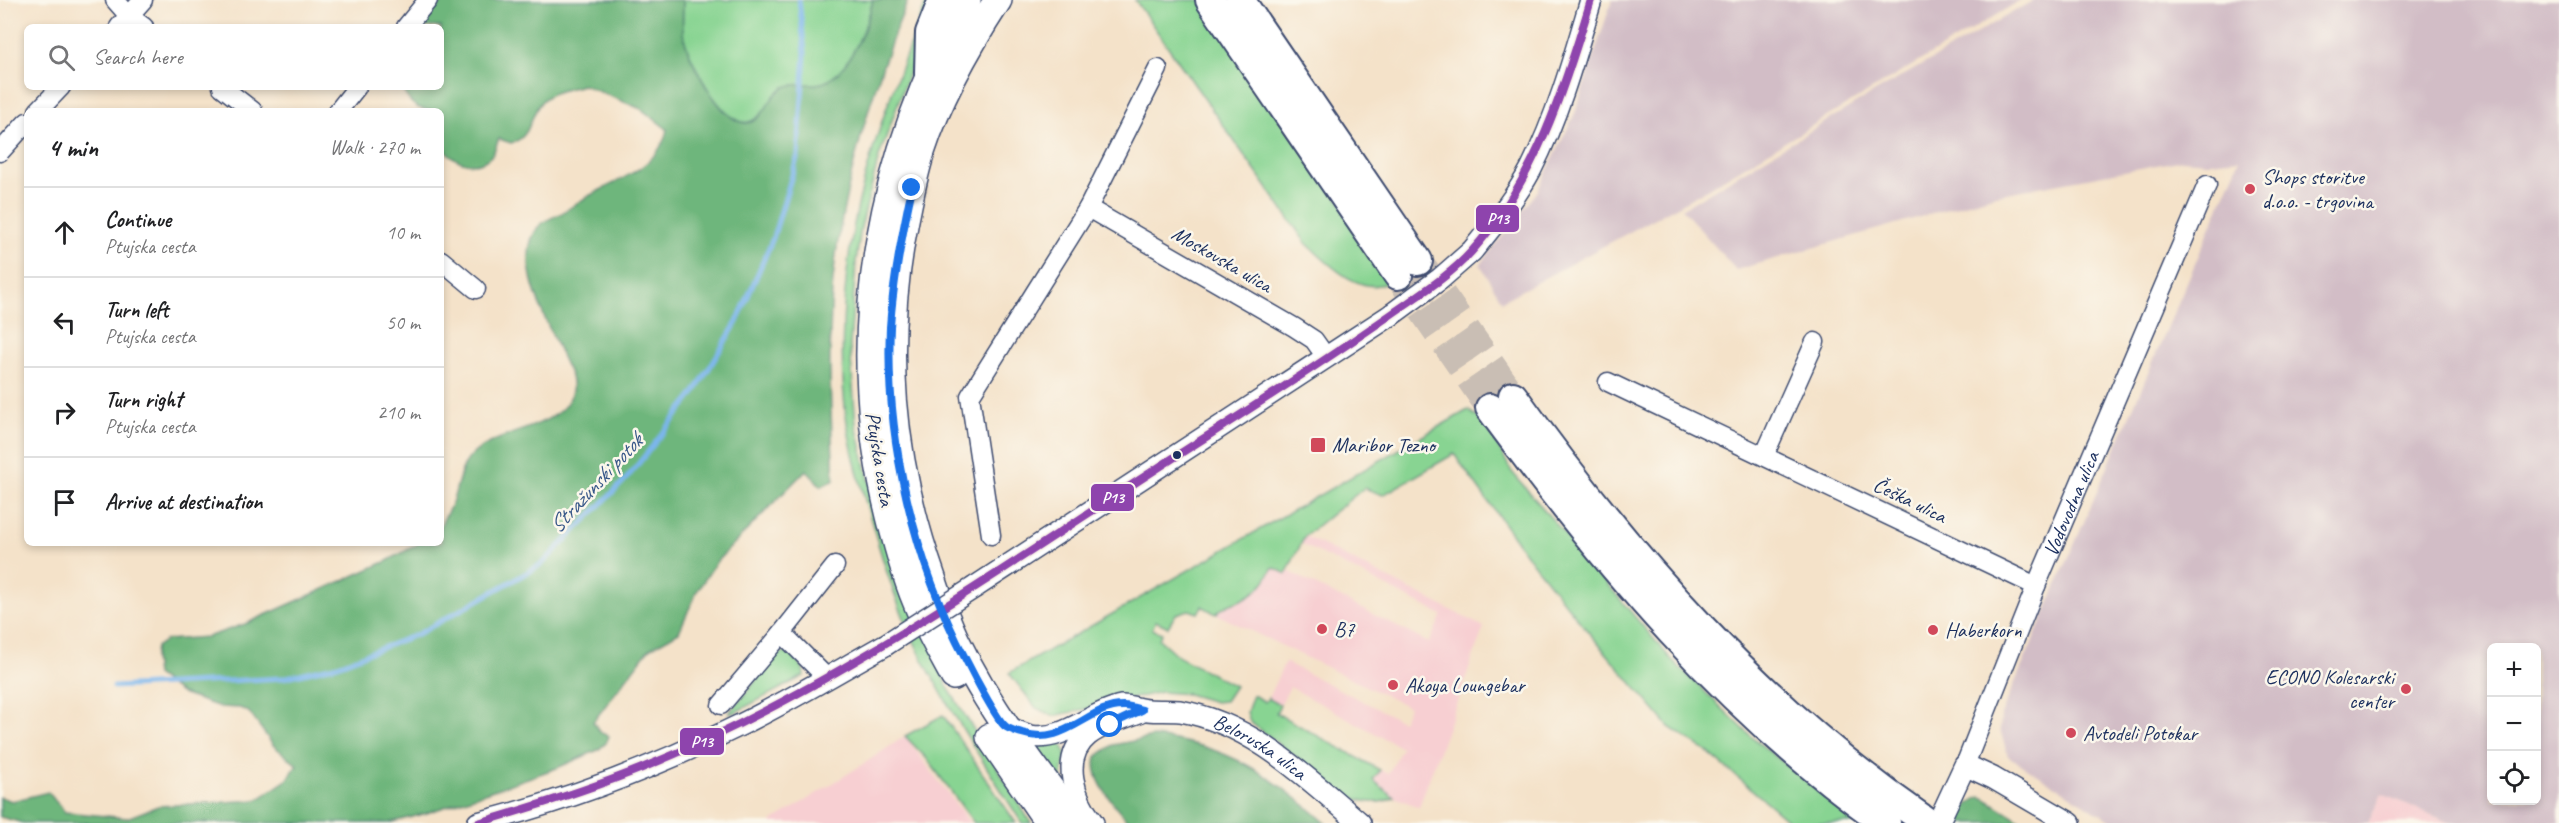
<!DOCTYPE html>
<meta charset="utf-8">
<style>
:root{--surface:#fff;--page:#f6f6f6;--text:#202124;--muted:#757577;--line:#e0e0e0}
body{margin:0;font-family:Caveat,sans-serif;background:var(--page);color:var(--text)}
.controls{position:absolute;right:18px;bottom:18px;display:grid;overflow:hidden;border-radius:9px;box-shadow:0 3px 9px #0003}
.controls button{width:54px;height:54px;display:grid;place-items:center;padding:0;border:0;border-bottom:2px solid var(--line);background:var(--surface);color:var(--text);font:30px sans-serif}
.stop{position:absolute;width:18px;height:18px;margin:-14px;border:4px solid #1a73e8;border-radius:50%;background:#fff}
.stop.end{background:#1a73e8;border-color:#fff;box-shadow:0 2px 6px #0008}
.list{margin:0;padding:0;list-style:none}
h2{display:flex;justify-content:space-between;align-items:center;height:78px;margin:0;padding:0 24px;font-size:26px}
h2 small{font-size:20px;font-weight:400;color:var(--muted)}
.list li{display:grid;grid-template-columns:39px 1fr auto;gap:18px;align-items:center;box-sizing:border-box;height:90px;padding:0 24px;border-top:2px solid var(--line)}
.list b{display:block;font-size:22px;white-space:nowrap}
.list p{margin:0;font-size:20px;white-space:nowrap;color:var(--muted)}
.list em{font-size:20px;font-style:normal;color:var(--muted)}
.icon{flex:none;width:33px;height:33px;fill:none;stroke:currentColor;stroke-width:2;stroke-linecap:round;stroke-linejoin:round}
.map{position:relative;flex:none;width:2559px;height:823px;overflow:hidden}
.search{position:absolute;background:var(--surface);box-shadow:0 3px 9px #0003;left:24px;top:24px;width:420px;height:66px;display:flex;align-items:center;gap:15px;box-sizing:border-box;padding:0 21px;border-radius:9px;color:var(--muted);font-size:22px}
.panel{position:absolute;background:var(--surface);box-shadow:0 3px 9px #0003;left:24px;top:108px;width:420px;height:438px;border-radius:9px}
.map>svg:first-child{display:block}
</style>
<div class="map">
<svg width="2559" height="823" viewBox="0 0 2559 823">
<rect width="100%" height="100%" fill="#fbf7ec"/>
<filter id="ink" filterUnits="userSpaceOnUse"><feTurbulence type="fractalNoise" baseFrequency=".0167" numOctaves="2"/><feDisplacementMap in="SourceGraphic" scale="12" xChannelSelector="R" yChannelSelector="G"/><feConvolveMatrix kernelMatrix="1 2 1 2 8 2 1 2 1" color-interpolation-filters="sRGB"/></filter>
<filter id="wash" filterUnits="userSpaceOnUse"><feTurbulence type="fractalNoise" baseFrequency=".008" numOctaves="4" result="noise"/><feDisplacementMap in="SourceGraphic" scale="24" xChannelSelector="R" yChannelSelector="G"/><feGaussianBlur stdDeviation="1.35" result="paint"/><feColorMatrix in="noise" values="0 0 0 0 0 0 0 0 0 0 0 0 0 0 0 0 0 1.4 0 .05"/><feComposite in="paint" operator="in"/></filter>
<g filter="url(#wash)">
<rect width="100%" height="100%" fill="#f4e2c9"/>
<g fill="#f7cfd2">
<path d="M1305,536l179,91 -65,180 -25,-10 -22,-17 8,-10 8,4 14,-26 -112,-61 -10,18 -12,-7 17,-36 117,59 7,-14 -193,-93 6,-8 17,-5 28,-43 22,11 -1,2 141,72 13,-28 -140,-71z"/>
<path d="M905,736l65,87h-200l98,-62z"/>
<path d="M2382,794l69,29h-83z"/>
</g>
<g fill="#d2bdc6" fill-rule="evenodd">
<path d="M1612,0h409l-334,201 -185,100 -22,-36 57,-73 38,-79z"/>
<path d="M2034,0h525v823h-108l-69,-29 -14,29h-253l-107,-67 -8,-27 1,-14 239,-556 -32,3 -25,-2 -187,35 -260,75 -54,-61 176,-107zM2492,648h44v152h-44z"/>
</g>
<g fill="#88d492" stroke="#528278" stroke-width="1.5">
<path d="M683,0h190c-6,25 -24,74 -51,83 -11,3 -26,2 -38,4 -9,10 -22,32 -36,35 -26,5 -62,-68 -65,-89 -1,-11 0,-22 0,-33z"/>
<path d="M927,0h8l-56,157 -18,70 -5,35 -6,84 6,79 18,75 73,186 84,137h-9c-35,-55 -71,-110 -101,-167 -19,-38 -33,-78 -45,-119 -11,-37 -23,-75 -29,-114 -9,-60 -4,-139 7,-199 15,-77 45,-151 73,-224z"/>
<path d="M1135,0h66l193,279c-31,22 -67,-16 -88,-36z"/>
<path d="M1468,410l18,14 26,48 158,186 84,81 104,84h-67l-82,-70 -40,-26 -84,-99 -57,-71 -74,-103 -71,41 -19,-7 -59,48 -19,38 -13,-7c-8,16 -16,26 -32,33 -11,5 -17,5 -25,14l-14,-8 -4,7 -9,-3 -13,4 -8,13 -12,-6 -4,8 10,4 -3,6 20,18 56,29 -10,15 -10,1 -27,-8 -27,-2 -107,24 -18,-8 -27,-35z"/>
<path d="M785,652l6,2 12,14 1,8 -70,37h-5l43,-52 6,-7z"/>
<path d="M1253,695l12,7 3,-4 12,7 -4,8 104,57 -7,10 21,17c-17,10 -38,4 -54,-6l-90,-69 -3,-10z"/>
<path d="M943,715l73,108h-42l-46,-63 -23,-24z"/>
<path d="M1061,743l5,10 -5,29 -27,-34 2,-2z"/>
</g>
<g fill="#6eb67c" stroke="#44726d" stroke-width="1.5">
<path d="M444,0h239c0,11 -1,22 0,32 2,22 38,92 63,91 19,-1 23,-30 39,-36 11,-5 25,-1 37,-4 26,-8 46,-58 51,-83h35c-35,83 -66,190 -75,280 -6,66 -2,133 1,200l-13,6 -15,-16 -89,91 -20,30 -18,41 -30,17 -56,73 8,11 8,3 -3,7 -8,7 -41,18 -133,46 -35,9h-366l-23,-6v-20l12,4 36,-9 17,20 62,6 31,-12 99,-6 31,-21 9,-14 -24,-20 -24,-33 -9,-4 -20,-1 -38,-13 -26,-19 -2,-17 2,-11 10,-7 41,-3 38,-13 142,-63 33,-18h21c0,-5 -2,-14 0,-18 3,-8 9,-16 12,-25 4,-12 7,-32 16,-42 24,-29 96,-28 103,-67 2,-14 -5,-22 -10,-34 -14,-34 -52,-100 -22,-132 5,-5 14,-8 20,-11 9,-5 18,-12 27,-17 28,-16 74,-30 80,-68l-26,-20 -58,-24c-13,4 -32,6 -41,16 -13,14 -10,37 -31,42l-12,-4c-3,5 -4,13 -8,17 -16,17 -46,4 -50,-16 -2,-9 0,-20 0,-29 -23,0 -30,-4 -40,-24h40v-60h-23z"/>
<path d="M1153,737c74,7 119,39 173,86h-197c-13,-18 -39,-42 -33,-66l17,-12z"/>
<path d="M1981,797l5,2 38,24h-67c5,-12 11,-22 24,-26z"/>
</g>
<g fill="none" stroke-linecap="round" stroke-linejoin="round">
<path stroke="#7bb6ec" stroke-width="5" d="M114,687l169,-9 55,-13 80,-31 124,-70 85,-86 66,-83 44,-73 36,-84 25,-83 7,-102 -6,-53"/>
</g>
</g>
<g filter="url(#ink)">
<g fill="none" stroke-linecap="round" stroke-linejoin="round">
<g stroke="#c9beb4" stroke-width="28" stroke-dasharray="28 14" stroke-linecap="butt">
<path d="M1418,261l95,135"/>
<path d="M1398,275l92,133"/>
</g>
<g stroke="#3c4a6e" stroke-width="21">
<g id="minor">
<path d="M115,0l14,16 15,11"/>
<path d="M119,27l24,-27"/>
<path d="M406,27l22,-27"/>
<path d="M222,87l31,24"/>
<path d="M38,111l23,-24"/>
<path d="M338,111l19,-24"/>
<path d="M0,152l27,-30"/>
<path d="M1088,208l206,119 20,13 12,17"/>
<path d="M441,260l35,29"/>
<path d="M1608,382l428,204"/>
<path d="M1764,456l51,-114"/>
<path d="M991,535l-21,-139 118,-188 70,-139"/>
<path d="M782,633l45,45"/>
<path d="M721,705l61,-72 53,-67"/>
<path id="s1" d="M1965,765l71,-179 171,-401"/>
</g>
</g>
<g stroke="#3c4a6e" stroke-width="24">
<g id="tertiary">
<path d="M1472,251c21,-26 43,-52 59,-82 27,-54 43,-111 60,-169"/>
<path d="M975,587l416,-272"/>
<path id="s2" d="M1005,726c8,3 17,8 26,10 32,6 60,-24 90,-30 9,-1 18,4 27,4 10,1 21,0 32,1 72,12 127,67 180,112"/>
<path d="M478,823c88,-22 175,-55 256,-95 52,-25 101,-55 151,-83"/>
<path d="M1093,823c-18,-23 -34,-65 -5,-88 11,-9 37,-18 51,-23"/>
<path d="M1938,823l27,-58 28,13 77,45"/>
</g>
</g>
<g stroke="#3c4a6e" stroke-width="30">
<g id="primary">
<path d="M998,0c-30,46 -59,97 -76,149 -8,23 -12,47 -17,71 -25,123 -15,239 27,358 7,21 14,43 24,63 32,66 76,124 120,182"/>
<path d="M954,676c-13,-24 -27,-48 -37,-73 -14,-33 -23,-69 -31,-104 -39,-173 -5,-346 81,-499"/>
<path d="M990,737l59,86"/>
</g>
</g>
<g stroke="#3c4a6e" stroke-width="32">
<g id="trunk">
<path d="M1210,0l188,275"/>
<path d="M1240,0l178,261"/>
<path d="M929,73l1,-40 13,-33"/>
<path d="M1513,396c116,162 246,310 411,424"/>
<path d="M1490,408c114,155 238,304 396,415"/>
</g>
</g>
<use href="#minor" stroke="#fff" stroke-width="18"/>
<use href="#tertiary" stroke="#fff" stroke-width="21"/>
<use href="#primary" stroke="#fff" stroke-width="27"/>
<use href="#trunk" stroke="#fff" stroke-width="28"/>
<g stroke="#3c4a6e" stroke-width="24" stroke-linecap="butt">
<g id="tertiary-bridge">
<path d="M1391,315l49,-36 32,-28"/>
<path d="M885,645l90,-58"/>
</g>
</g>
<use href="#tertiary-bridge" stroke="#fff" stroke-width="21"/>
<g stroke="#fbf7ec" stroke-width="12">
<path id="bus-1" d="M478,823c55,-16 110,-33 164,-55 202,-82 381,-215 564,-331 61,-39 121,-78 180,-119 29,-21 62,-40 86,-67 63,-70 92,-161 119,-251"/>
</g>
<use href="#bus-1" stroke="#8e44ad" stroke-width="8"/>
</g>
</g>
<g fill="none" stroke-linecap="round" stroke-linejoin="round" filter="url(#ink)">
<path stroke="#1a73e8" stroke-width="8" d="M912,188c-10,46 -19,92 -22,139 -5,112 24,234 76,333 6,12 31,60 39,66 4,4 12,5 17,7 43,15 67,-29 103,-27 5,0 12,3 17,4l-32,15"/>
</g>
<g fill="#d1495b" stroke="#fbf7ec" stroke-width="2">
<circle cx="2250" cy="189" r="6"/>
<rect x="1310" y="437" width="16" height="16" rx="3"/>
<circle cx="1322" cy="629" r="6"/>
<circle cx="1933" cy="630" r="6"/>
<circle cx="1393" cy="685" r="6"/>
<circle cx="2406" cy="689" r="6"/>
<circle cx="2071" cy="733" r="6"/>
</g>
<circle fill="#1b2f5e" stroke="#fbf7ec" stroke-width="2" cx="1177" cy="455" r="5"/>
<g text-anchor="middle" stroke-width="5" stroke-linejoin="round" paint-order="stroke">
<g font-size="21" fill="#1b2f5e" stroke="#fbf7ec" text-anchor="start">
<text x="2262" y="184">Shops storitve<tspan x="2262" dy="24">d.o.o. - trgovina</tspan></text>
<text x="1332" y="452">Maribor Tezno</text>
<text x="1334" y="636">B7</text>
<text x="1945" y="637">Haberkorn</text>
<text x="2394" y="684" text-anchor="end">ECONO Kolesarski<tspan x="2394" dy="24">center</tspan></text>
<text x="1405" y="692">Akoya Loungebar</text>
<text x="2083" y="740">Avtodeli Potokar</text>
</g>
<g font-size="21" fill="#1b2f5e" stroke="#fbf7ec">
<text transform="translate(1222 259) rotate(30)" y="7">Moskovska ulica</text>
<text transform="translate(880 459) rotate(81)" y="7">Ptujska cesta</text>
<text transform="translate(1910 500) rotate(26)" y="7">Češka ulica</text>
<text dy="7" stroke="none"><textPath href="#s1" startOffset="282">Vodovodna ulica</textPath></text>
<text dy="7" stroke="none"><textPath href="#s2" startOffset="272">Beloruska ulica</textPath></text>
</g>
<g font-size="22" font-style="italic" fill="#385889" stroke="#fbf7ec">
<text transform="translate(595 483) rotate(-47)" y="8">Stražunski potok</text>
</g>
</g>
<g stroke="#fbf7ec" stroke-width="2">
<rect x="1475" y="204" width="45" height="29" rx="6" fill="#8e44ad"/>
<rect x="1090" y="483" width="45" height="29" rx="6" fill="#8e44ad"/>
<rect x="679" y="727" width="46" height="29" rx="6" fill="#8e44ad"/>
</g>
<g font-size="16" text-anchor="middle" font-weight="bold" fill="#fff">
<text x="1498" y="224">P13</text>
<text x="1113" y="503">P13</text>
<text x="702" y="747">P13</text>
</g>
</svg>
<div class="controls">
<button>+</button>
<button>−</button>
<button><svg class="icon" aria-label="locate" viewBox="0 0 24 24"><circle cx="12" cy="12" r="6"/><path d="M12 2v4M12 18v4M2 12h4M18 12h4"/></svg></button>
</div>
<div class="stop" style="left:1110px;top:725px"></div>
<div class="stop end" style="left:912px;top:188px"></div>
<div class="search"><svg class="icon" aria-label="search" viewBox="0 0 24 24"><circle cx="10" cy="10" r="6"/><path d="M15 15l6 6"/></svg>Search here</div>
<section class="panel">
<h2>4 min<small>Walk · 270 m</small></h2>
<ul class="list">
<li><svg class="icon" aria-label="ahead" viewBox="0 0 24 24"><path d="M12 20V5M6 11l6-6 6 6"/></svg><div><b>Continue</b><p>Ptujska cesta</p></div><em>10 m</em></li>
<li><svg class="icon" aria-label="left" viewBox="0 0 24 24"><path d="M17 20v-9H6M10 6l-5 5 5 5"/></svg><div><b>Turn left</b><p>Ptujska cesta</p></div><em>50 m</em></li>
<li><svg class="icon" aria-label="right" viewBox="0 0 24 24"><path d="M7 20v-9h11M14 6l5 5-5 5"/></svg><div><b>Turn right</b><p>Ptujska cesta</p></div><em>210 m</em></li>
<li><svg class="icon" aria-label="arrive" viewBox="0 0 24 24"><path d="M6 21V4h12l-3 4 3 4H6"/></svg><div><b>Arrive at destination</b></div></li>
</ul>
</section>
</div>
